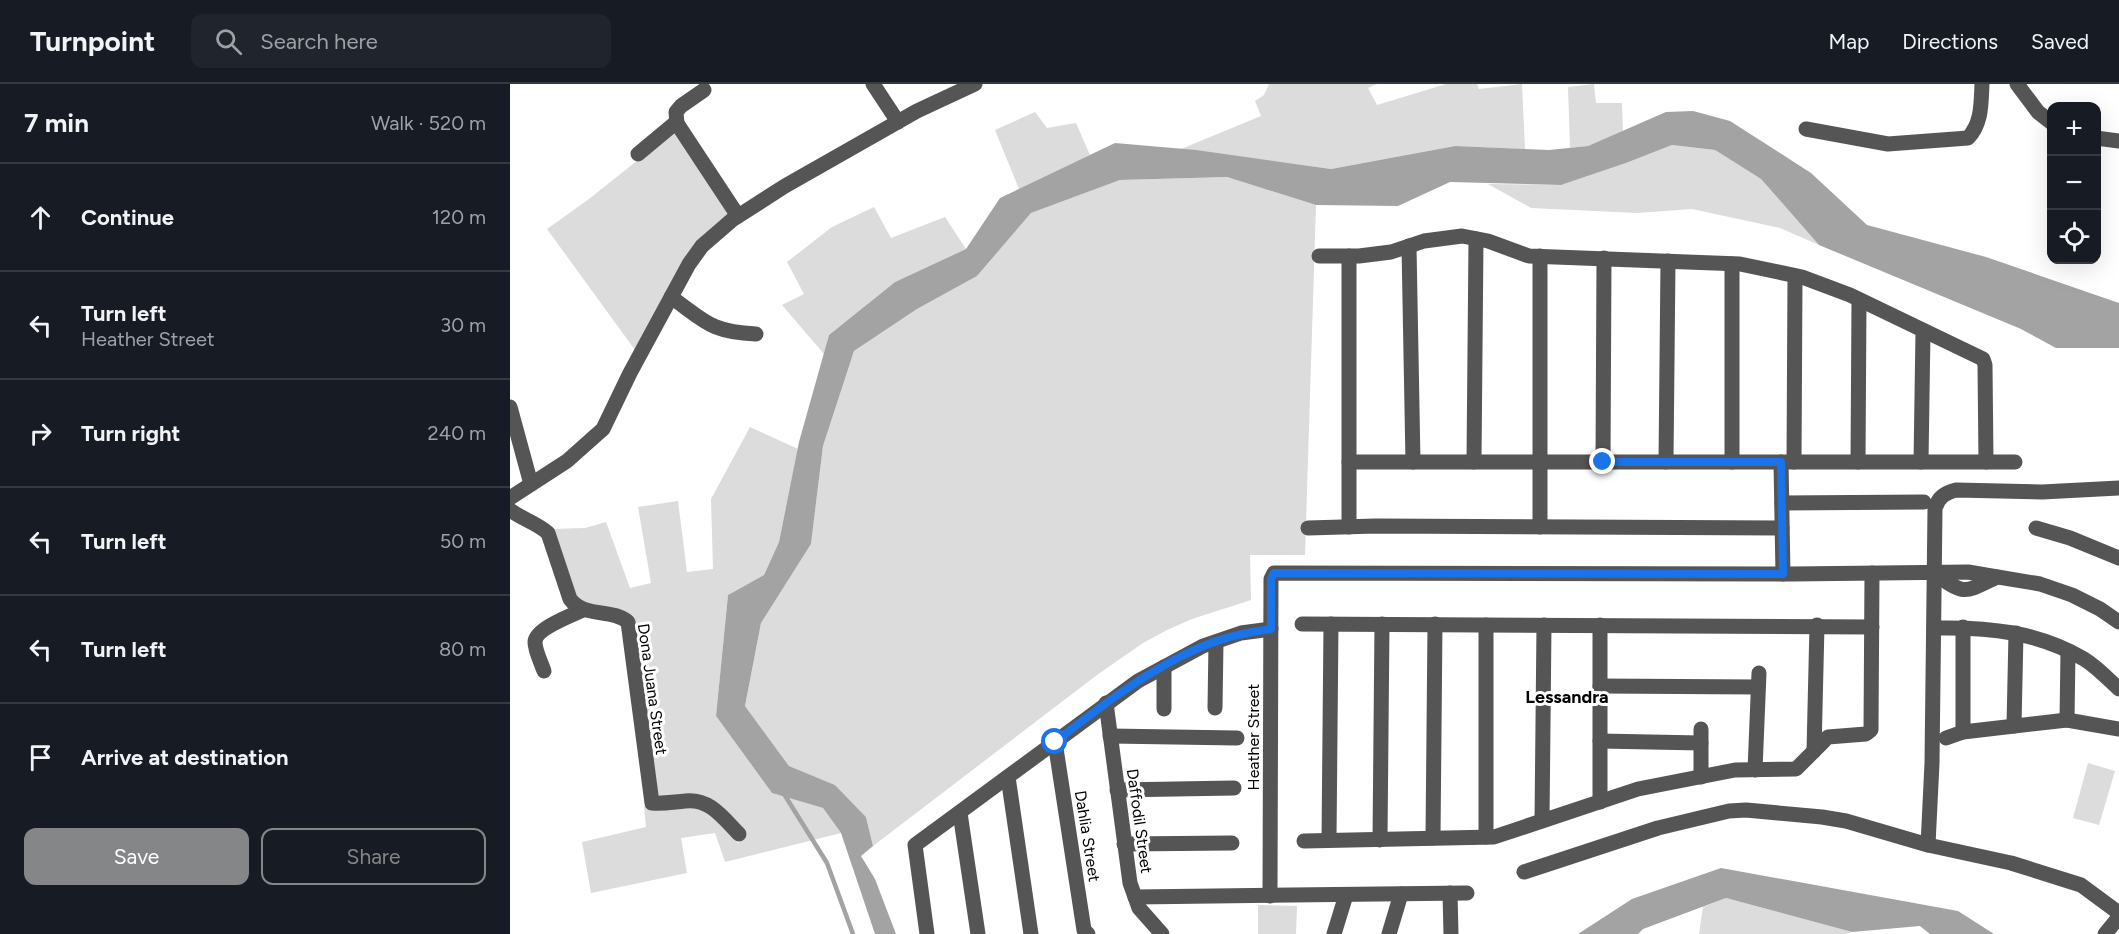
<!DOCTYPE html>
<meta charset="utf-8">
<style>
:root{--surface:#171b24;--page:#20242c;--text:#f1f3f6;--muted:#9ea1a6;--line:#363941;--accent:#858687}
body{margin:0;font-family:Figtree,sans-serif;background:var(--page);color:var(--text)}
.controls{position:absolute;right:18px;top:18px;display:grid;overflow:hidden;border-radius:12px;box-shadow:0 6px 24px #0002}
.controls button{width:54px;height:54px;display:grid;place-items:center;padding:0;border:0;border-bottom:2px solid var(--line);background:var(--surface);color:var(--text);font:30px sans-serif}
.stop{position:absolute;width:18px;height:18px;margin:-14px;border:4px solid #1a73e8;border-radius:50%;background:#fff}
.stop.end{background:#1a73e8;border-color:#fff;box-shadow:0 2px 6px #0008}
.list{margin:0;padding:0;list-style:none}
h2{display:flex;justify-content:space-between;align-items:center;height:78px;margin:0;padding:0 24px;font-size:26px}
h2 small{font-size:20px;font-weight:400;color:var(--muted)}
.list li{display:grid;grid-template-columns:39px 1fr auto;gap:18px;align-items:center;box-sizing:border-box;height:108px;padding:0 24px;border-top:2px solid var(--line)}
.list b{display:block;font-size:22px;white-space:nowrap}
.list p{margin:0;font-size:20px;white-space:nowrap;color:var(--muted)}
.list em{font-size:20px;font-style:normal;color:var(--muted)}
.actions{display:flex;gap:12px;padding:18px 24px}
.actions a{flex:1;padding:14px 0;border:2px solid var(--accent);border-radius:12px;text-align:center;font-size:21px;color:var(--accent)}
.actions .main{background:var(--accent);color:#fff}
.icon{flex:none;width:33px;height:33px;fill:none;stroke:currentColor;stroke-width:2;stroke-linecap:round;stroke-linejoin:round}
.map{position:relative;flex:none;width:1609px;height:850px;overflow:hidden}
header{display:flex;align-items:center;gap:36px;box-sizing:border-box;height:84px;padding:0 30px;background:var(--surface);border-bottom:2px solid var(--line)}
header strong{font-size:28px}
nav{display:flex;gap:33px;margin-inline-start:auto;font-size:21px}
.search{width:420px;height:54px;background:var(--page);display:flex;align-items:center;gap:15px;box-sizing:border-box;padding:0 21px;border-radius:12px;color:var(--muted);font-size:22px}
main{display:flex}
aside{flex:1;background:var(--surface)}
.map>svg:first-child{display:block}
</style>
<header>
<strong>Turnpoint</strong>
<div class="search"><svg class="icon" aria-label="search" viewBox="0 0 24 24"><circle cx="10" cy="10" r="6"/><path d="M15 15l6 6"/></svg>Search here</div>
<nav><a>Map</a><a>Directions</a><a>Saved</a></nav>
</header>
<main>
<aside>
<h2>7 min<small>Walk · 520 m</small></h2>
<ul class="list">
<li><svg class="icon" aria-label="ahead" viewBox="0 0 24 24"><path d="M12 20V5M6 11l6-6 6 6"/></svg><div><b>Continue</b></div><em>120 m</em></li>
<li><svg class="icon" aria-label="left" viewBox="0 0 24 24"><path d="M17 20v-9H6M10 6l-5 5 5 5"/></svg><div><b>Turn left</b><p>Heather Street</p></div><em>30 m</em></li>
<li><svg class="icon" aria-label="right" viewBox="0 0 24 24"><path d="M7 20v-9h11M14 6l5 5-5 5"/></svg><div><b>Turn right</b></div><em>240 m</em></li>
<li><svg class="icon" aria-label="left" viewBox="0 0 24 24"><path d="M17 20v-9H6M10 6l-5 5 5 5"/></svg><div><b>Turn left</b></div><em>50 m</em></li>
<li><svg class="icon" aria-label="left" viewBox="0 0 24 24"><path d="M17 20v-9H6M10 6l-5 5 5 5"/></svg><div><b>Turn left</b></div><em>80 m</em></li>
<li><svg class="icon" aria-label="arrive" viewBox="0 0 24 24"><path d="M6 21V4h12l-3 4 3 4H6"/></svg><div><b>Arrive at destination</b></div></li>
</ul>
<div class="actions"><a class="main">Save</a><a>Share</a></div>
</aside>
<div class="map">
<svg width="1609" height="850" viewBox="0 0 1609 850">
<rect width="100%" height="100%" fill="#fff"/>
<g fill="#dcdcdc">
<path d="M759,0h108l-9,4 9,17 69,-21h31l2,5 43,-5 3,65 -70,-3 -124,23 -150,-20 80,-33 -6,-15 9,-6z"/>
<path d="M1084,0l2,19h26l1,28 -35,15 -18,2 -2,-61z"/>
<path d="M525,28l12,16 29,-5 14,32 -71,34 -24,-59z"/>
<path d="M167,45l51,86 -93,135 -88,-121 42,-30z"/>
<path d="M1162,61l43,5 46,29 58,66 -39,-17 -88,-19 -55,4 -106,-5 -43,-24 73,1 65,-22z"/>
<path d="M717,93l89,28 -11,350h-55l1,45 -59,19 -25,11 -24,13 -46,32 -224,171 -7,-29 -31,-32 -46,-19 -44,-60 16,-83 50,-79 12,-98 31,-95 63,-42 60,-33 54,-63 89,-33z"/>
<path d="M364,123l17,31 54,-21 21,32 -71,33 -66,53 -5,19 -42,-49 22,-11 -17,-32 45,-35z"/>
<path d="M240,343l48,22 -19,93 -15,33 -36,20 -12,121 56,77 51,15 18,25 -116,29 -10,-29 -34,5 6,35 -96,20 -9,-51 64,-15 -2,-21 23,4 31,-4 12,6 28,31 8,-7 -30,-33 -59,-7 -23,-178c-17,-13 -36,-10 -56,-18l-27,-71 34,-1 21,-6 24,66 21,-5 -13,-76 40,-6 9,71 26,-3 -2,-70z"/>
<path d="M1578,679l27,8 -16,54 -26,-7z"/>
<path d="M1216,814l126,34 -6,2h-147l4,-27z"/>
<path d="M748,821l39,1 -1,28h-38z"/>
</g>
<g fill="#a3a3a3">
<path d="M1183,27l37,10 81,52 56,52 119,32 133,46v45h-63l-35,-19 -202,-84 -58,-66 -46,-29 -43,-5 -46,18 -65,22 -111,-3 -52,24 -82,-1 -89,-28 -107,3 -89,33 -54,63 -60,33 -63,42 -31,95 -12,98 -50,79 -16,83 44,60 46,19 31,32 7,29 -12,10 14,23 21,55h-21l-34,-101 -18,-25 -51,-15 -56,-77 12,-121 36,-20 15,-33 20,-100 30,-107 66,-53 71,-33 34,-51 115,-55 81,7 135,19 124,-23 94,4 39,-4 78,-34z"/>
<path d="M1211,784l237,43 36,23h-64l-10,-8 -68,6 -126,-34 -83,31 -5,5h-60l54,-35z"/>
</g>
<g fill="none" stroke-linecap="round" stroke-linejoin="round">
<path stroke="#a3a3a3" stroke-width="4.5" d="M274,710l43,69 26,71"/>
<g stroke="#555" stroke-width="15">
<path d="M363,0l25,38"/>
<path d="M1507,0l21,28 14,11"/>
<path d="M167,40l-1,-12 5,-6 23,-16"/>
<path d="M1296,45l82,15 80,-6c14,-15 13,-34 14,-54"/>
<path d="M1586,54l23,3"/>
<path d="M128,70l36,-30 4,1 60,91"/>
<path d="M899,162l4,216"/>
<path d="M809,172h40l32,-4 33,-11 38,-5 26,5 41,15 211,8 62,13 48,18 133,64 2,6 1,97"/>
<path d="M839,172v271"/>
<path d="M1030,172v271"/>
<path d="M1222,180v198"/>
<path d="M161,213c35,25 40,35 85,37"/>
<path d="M0,323l21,77"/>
<path d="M839,378h666"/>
<path d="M964,378l2,-223"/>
<path d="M1093,378l1,-204"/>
<path d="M1156,378l2,-201"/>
<path d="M1271,378l2,112"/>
<path d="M1284,378l1,-186"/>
<path d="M1348,378l1,-162"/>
<path d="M1411,378l2,-131"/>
<path d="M0,414l57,-37 36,-32 27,-56 59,-109 13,-18 30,-26 53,-34 132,-75 58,-27"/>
<path d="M1272,419l142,-1"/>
<path d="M0,426c12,9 27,13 38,23l22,66c14,19 41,9 58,23l24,181c12,1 21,-1 33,-2 25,-3 38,17 54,33"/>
<path d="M798,444l68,-2 406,2"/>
<path d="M1526,444l34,10 49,20"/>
<path d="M1425,489c29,23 29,20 62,4"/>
<path d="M792,540l570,3"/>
<path d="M1090,541v177"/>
<path d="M1427,544c52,-1 101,4 147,31 13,8 24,20 35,30"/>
<path d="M34,587c-3,-9 -9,-20 -9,-29 0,-13 37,-27 48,-32"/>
<path d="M1090,602l158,1"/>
<path d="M596,619l24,180 9,25 23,26"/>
<path d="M705,624l1,-66"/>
<path d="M654,625v-42"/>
<path d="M1557,636l1,-69"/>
<path d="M1504,642l2,-93"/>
<path d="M1453,648v-105"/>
<path d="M600,652l127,2"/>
<path d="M1436,654l17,-6 104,-12 52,9"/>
<path d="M1090,657l101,2"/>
<path d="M545,658l29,188 4,4"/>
<path d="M1304,667l3,-126"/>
<path d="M1245,686l4,-97"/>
<path d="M498,693l23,157"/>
<path d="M1191,693v-48"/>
<path d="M607,706l117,-2"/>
<path d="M450,729l18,121"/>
<path d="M1032,737l2,-196"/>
<path d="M976,753v-212"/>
<path d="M923,754l2,-214"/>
<path d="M819,756l2,-216"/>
<path d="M870,756l2,-216"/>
<path d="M794,757l190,-4 144,-48 97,-19 61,-1 32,-32 38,-3 5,-4 1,-157"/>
<path d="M614,760l108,-1"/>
<path d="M1418,761l4,-82 3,-254c3,-12 10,-16 21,-19l86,2 77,-4"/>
<path d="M1014,788l134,-44 71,-17 17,-1 76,7 24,4 82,24 83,18 70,22 38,28"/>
<path d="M940,809l1,41"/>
<path d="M760,812l1,-317 3,-6 518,1 176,-2 72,12 32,11 28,14 19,13"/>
<path d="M625,813l332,-4"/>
<path d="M417,850l-12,-89 223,-164 65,-35 38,-13 30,-4"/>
<path d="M824,850l12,-39"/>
<path d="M879,850l12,-40"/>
<path d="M1595,850l14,-17"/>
</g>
</g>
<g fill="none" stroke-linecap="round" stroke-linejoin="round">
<path stroke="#1a73e8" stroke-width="8" d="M545,658c46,-36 94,-73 148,-96 22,-9 45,-14 68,-17v-50l3,-6 509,1 -2,-112h-178"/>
</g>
<g text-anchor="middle" stroke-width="6" stroke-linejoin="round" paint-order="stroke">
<g font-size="16" fill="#000" stroke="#fff">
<text transform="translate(143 605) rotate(82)" y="6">Dona Juana Street</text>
<text transform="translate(743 653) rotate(-90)" y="6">Heather Street</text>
<text transform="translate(630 737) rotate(82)" y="6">Daffodil Street</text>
<text transform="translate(578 752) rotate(81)" y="6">Dahlia Street</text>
</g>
<g font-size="18" font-weight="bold" fill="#000" stroke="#fff">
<text x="1057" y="619">Lessandra</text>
</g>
</g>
</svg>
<div class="controls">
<button>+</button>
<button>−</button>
<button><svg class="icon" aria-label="locate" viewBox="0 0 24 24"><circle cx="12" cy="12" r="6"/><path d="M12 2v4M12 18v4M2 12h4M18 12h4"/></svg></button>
</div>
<div class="stop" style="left:545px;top:658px"></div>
<div class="stop end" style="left:1093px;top:378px"></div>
</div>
</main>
